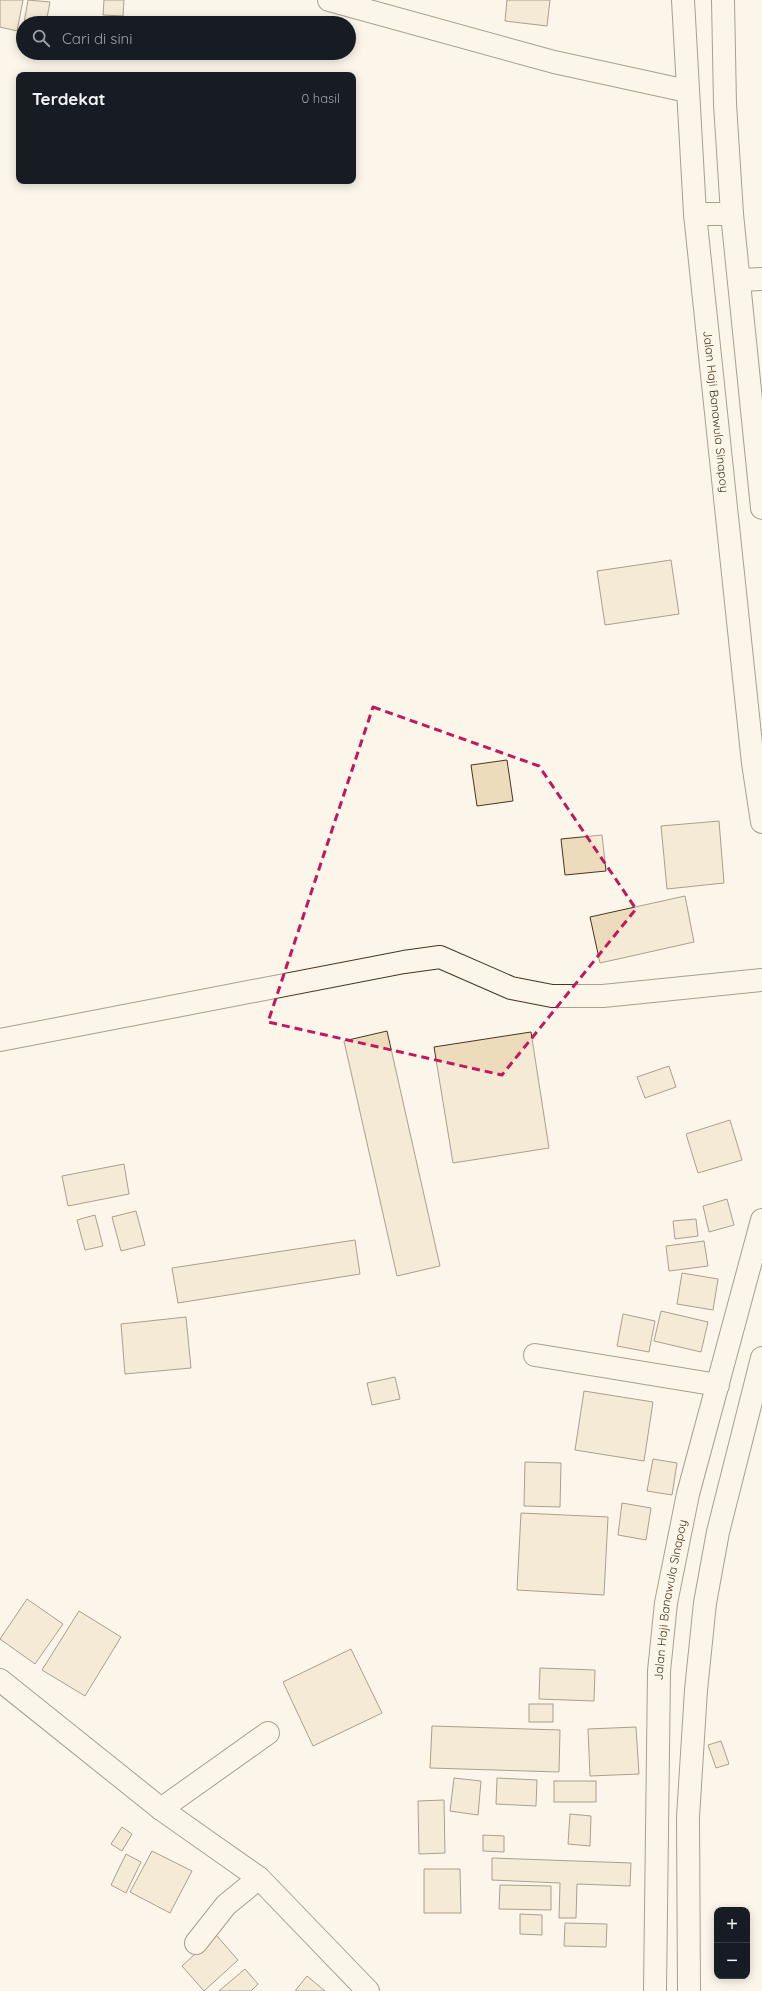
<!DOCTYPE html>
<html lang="id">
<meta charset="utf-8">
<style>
:root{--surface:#171b24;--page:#20242c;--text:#f1f3f6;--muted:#9ea1a6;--line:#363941}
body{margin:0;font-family:Quicksand,sans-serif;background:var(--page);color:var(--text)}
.controls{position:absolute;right:12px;bottom:12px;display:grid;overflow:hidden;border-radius:8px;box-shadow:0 2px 10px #0003}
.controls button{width:36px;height:36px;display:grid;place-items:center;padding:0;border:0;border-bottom:1px solid var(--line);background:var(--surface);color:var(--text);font:20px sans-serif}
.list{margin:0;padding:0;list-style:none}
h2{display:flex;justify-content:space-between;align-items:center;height:52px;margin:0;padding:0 16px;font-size:17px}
h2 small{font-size:13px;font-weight:400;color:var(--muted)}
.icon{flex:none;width:22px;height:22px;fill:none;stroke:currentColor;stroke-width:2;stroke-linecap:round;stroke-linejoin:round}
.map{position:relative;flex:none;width:762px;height:1991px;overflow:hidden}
.search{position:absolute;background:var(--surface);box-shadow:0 2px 10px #0003;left:16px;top:16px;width:340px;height:44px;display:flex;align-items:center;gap:10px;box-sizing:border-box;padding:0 14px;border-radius:22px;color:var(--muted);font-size:15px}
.panel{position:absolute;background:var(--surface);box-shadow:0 2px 10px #0003;left:16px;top:72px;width:340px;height:112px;border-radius:8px}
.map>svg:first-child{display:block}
</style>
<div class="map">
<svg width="762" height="1991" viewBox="0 0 762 1991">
<rect width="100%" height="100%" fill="#fbf6e9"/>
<g fill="#ecdcbc" stroke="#4a3520">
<path d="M0,0h23l-6,31 -17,-4z"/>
<path d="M28,0l22,2 -4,21h-22z"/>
<path d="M104,0h20l-1,16 -20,-1z"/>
<path d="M507,0h43l-3,26 -42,-5z"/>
<path d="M671,560l8,54 -74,11 -8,-54z"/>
<path d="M507,760l6,41 -36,5 -6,-41z"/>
<path d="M719,821l5,62 -57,6 -6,-63z"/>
<path d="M602,835l4,36 -41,4 -4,-36z"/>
<path d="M685,896l9,46 -94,21 -10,-46z"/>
<path d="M387,1031l53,235 -43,10 -53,-235z"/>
<path d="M531,1032l18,116 -96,15 -19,-116z"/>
<path d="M669,1066l7,21 -31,11 -8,-21z"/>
<path d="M730,1120l12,40 -44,13 -12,-39z"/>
<path d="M124,1164l5,30 -61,12 -6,-30z"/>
<path d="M727,1199l7,26 -25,7 -6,-26z"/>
<path d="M136,1211l9,34 -24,6 -9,-34z"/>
<path d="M95,1215l8,31 -18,4 -8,-30z"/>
<path d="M696,1219l2,17 -23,3 -2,-18z"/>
<path d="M355,1240l5,34 -182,29 -6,-35z"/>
<path d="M704,1241l4,25 -39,5 -3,-25z"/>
<path d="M682,1273l36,6 -5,31 -36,-6z"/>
<path d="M661,1311l47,11 -7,30 -47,-11z"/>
<path d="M623,1314l32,7 -6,31 -32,-6z"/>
<path d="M186,1317l5,51 -66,6 -4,-50z"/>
<path d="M395,1377l5,22 -28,6 -5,-22z"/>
<path d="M584,1391l69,11 -9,59 -69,-11z"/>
<path d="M653,1459l24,4 -5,32 -25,-4z"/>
<path d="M525,1462l36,1 -1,44 -36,-1z"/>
<path d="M622,1503l29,5 -5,32 -28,-5z"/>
<path d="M521,1513l87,4 -4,78 -87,-5z"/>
<path d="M27,1599l36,25 -28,40 -35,-25z"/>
<path d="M79,1611l42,26 -36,59 -43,-26z"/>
<path d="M351,1649l31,64 -69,33 -30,-64z"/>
<path d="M540,1668l55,2 -1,31 -55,-2z"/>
<rect x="529" y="1704" width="24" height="18"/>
<path d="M432,1726l128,4 -1,42 -129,-4z"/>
<path d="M636,1727l3,47 -49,2 -2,-47z"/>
<path d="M721,1741l8,23 -13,4 -8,-23z"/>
<path d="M454,1778l27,3 -3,34 -28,-4z"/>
<path d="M497,1778l40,2 -1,26 -40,-2z"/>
<rect x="554" y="1781" width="42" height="21"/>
<path d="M444,1800l1,53 -26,1 -1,-53z"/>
<path d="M570,1814l21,2 -1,30 -22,-2z"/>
<path d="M122,1827l10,7 -10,17 -11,-7z"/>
<path d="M483,1835l21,1v16l-21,-1z"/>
<path d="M152,1851l40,20 -22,42 -40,-21z"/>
<path d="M126,1854l15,8 -15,31 -15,-8z"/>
<path d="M492,1858l139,5 -1,23 -53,-2 -1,34h-17l1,-35 -68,-3z"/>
<path d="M424,1869h36l1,44h-37z"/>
<path d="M500,1885l51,1v24l-52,-1z"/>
<path d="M520,1914l22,1v20l-22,-1z"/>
<path d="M565,1923l42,1 -1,23 -42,-1z"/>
<path d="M216,1935l22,25 -34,31 -22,-25z"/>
<path d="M245,1969l13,15 -7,7h-32z"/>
<path d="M307,1976l18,15h-30z"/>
</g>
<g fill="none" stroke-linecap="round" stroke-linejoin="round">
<g stroke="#4a3520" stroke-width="24">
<g id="minor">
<path d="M329,0l225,62 133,29"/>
<path d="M740,280l22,-1"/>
<path d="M0,1040l404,-78 36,-5 71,31 41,8h51l159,-16"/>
<path d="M535,1355l183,30"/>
<path d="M0,1680l161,129 98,69 109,113"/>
<path d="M161,1809l107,-76"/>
<path d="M196,1943l30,-38 33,-27"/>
</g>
</g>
<g stroke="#4a3520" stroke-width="24">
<g id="highway">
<path id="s1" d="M683,0l12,214 58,549 9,59"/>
<path d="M723,0l2,104 7,110 30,294"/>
<path d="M695,214h37"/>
<path id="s2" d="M655,1991l4,-320 7,-68 22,-109 74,-274"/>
<path d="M689,1991l-1,-174 8,-127 9,-87 13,-71 44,-174"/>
</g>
</g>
<use href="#minor" stroke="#fbf6e9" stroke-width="22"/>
<use href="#highway" stroke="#fbf6e9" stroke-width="22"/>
</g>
<path d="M0 0H762V1991H0ZM373,707l166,59 97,143 -134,166 -234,-53z" fill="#fbf6e9" fill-opacity=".55" fill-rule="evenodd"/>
<path fill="none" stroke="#c2185b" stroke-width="3" stroke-dasharray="8 5" stroke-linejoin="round" d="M373,707l166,59 97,143 -134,166 -234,-53z"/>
<g text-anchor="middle" stroke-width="3" stroke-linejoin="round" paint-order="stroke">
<g font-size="12" fill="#4a3520" stroke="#fbf6e9">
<text dy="4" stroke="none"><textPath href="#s1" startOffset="413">Jalan Haji Banawula Sinapoy</textPath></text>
<text dy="4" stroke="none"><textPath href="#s2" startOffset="392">Jalan Haji Banawula Sinapoy</textPath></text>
</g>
</g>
</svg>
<div class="controls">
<button>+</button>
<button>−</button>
</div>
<div class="search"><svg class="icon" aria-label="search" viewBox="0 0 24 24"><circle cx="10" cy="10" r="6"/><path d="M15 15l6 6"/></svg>Cari di sini</div>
<section class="panel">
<h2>Terdekat<small>0 hasil</small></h2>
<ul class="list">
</ul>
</section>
</div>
